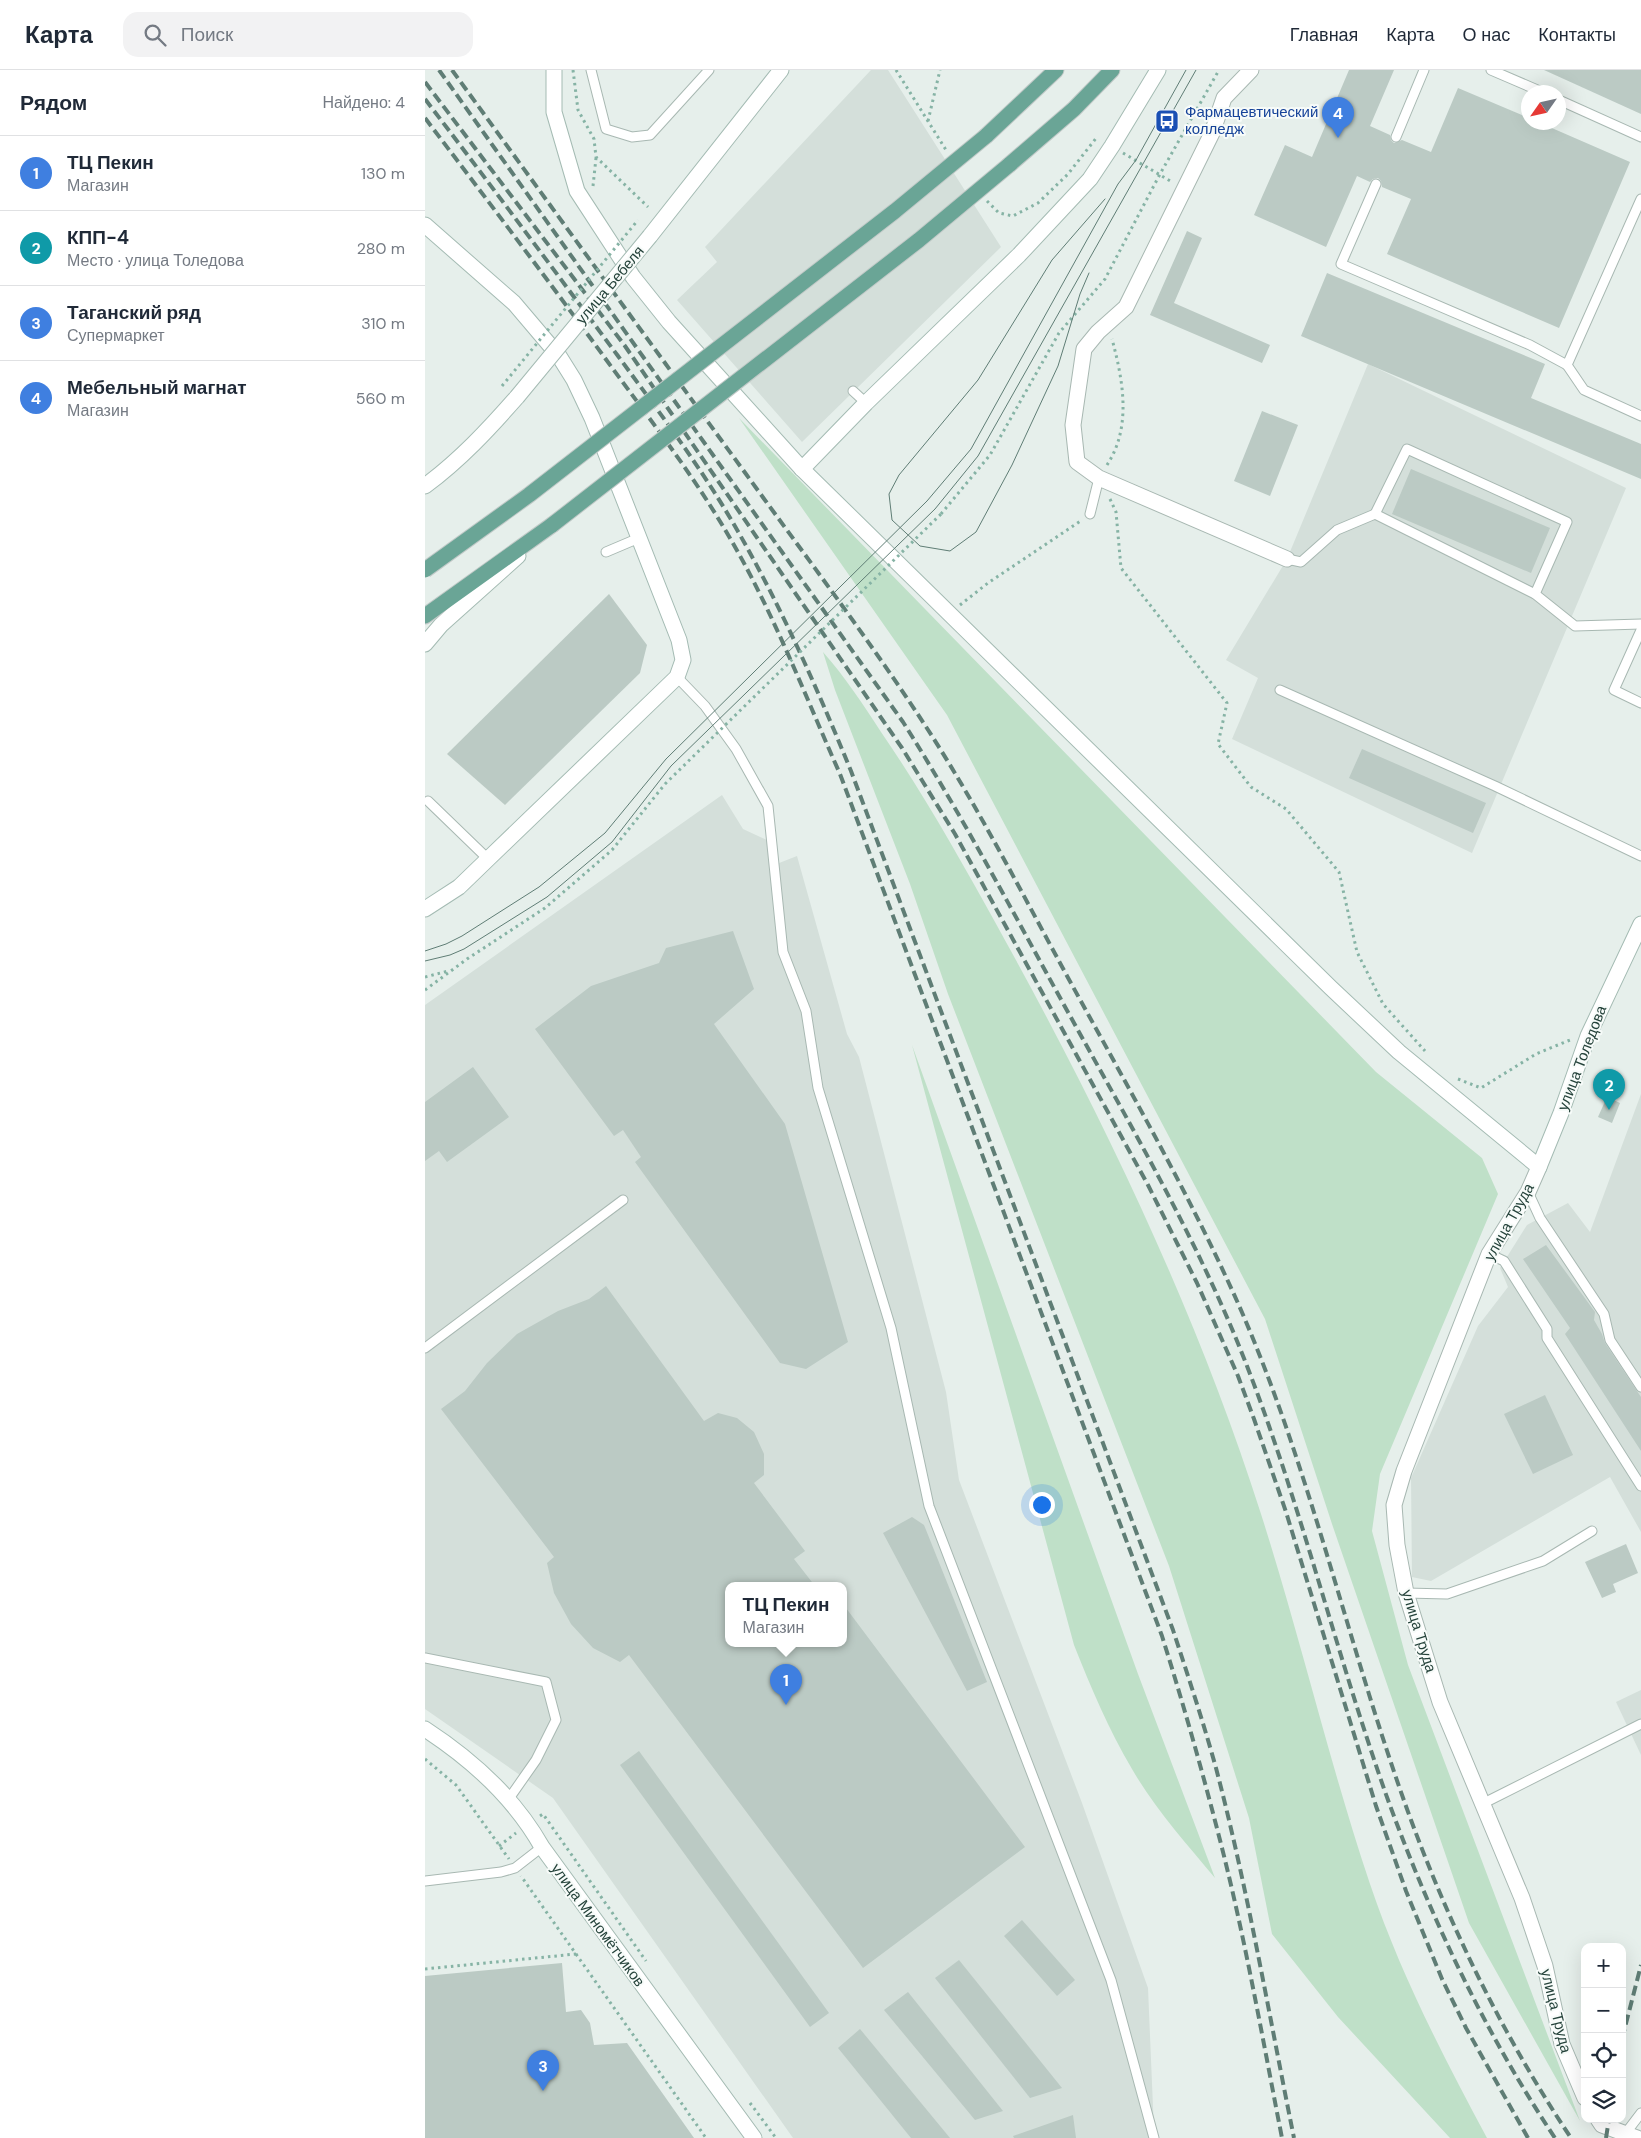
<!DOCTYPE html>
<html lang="ru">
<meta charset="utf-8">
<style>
:root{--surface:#fff;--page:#f2f2f3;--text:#1f2937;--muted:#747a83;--line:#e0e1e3;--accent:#b45309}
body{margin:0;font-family:"DM Sans",sans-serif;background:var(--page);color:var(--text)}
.controls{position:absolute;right:15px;bottom:15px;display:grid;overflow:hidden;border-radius:10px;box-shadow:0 5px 20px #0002}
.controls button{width:45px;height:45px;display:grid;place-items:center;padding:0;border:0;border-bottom:1px solid var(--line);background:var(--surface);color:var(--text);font:25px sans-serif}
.compass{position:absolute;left:1096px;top:15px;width:45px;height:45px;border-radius:50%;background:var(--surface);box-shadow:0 5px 20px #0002;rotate:236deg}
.you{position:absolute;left:616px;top:1434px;width:18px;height:18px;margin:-12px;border:4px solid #fff;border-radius:50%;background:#1a73e8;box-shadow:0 0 0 8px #1a73e833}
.badge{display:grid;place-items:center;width:32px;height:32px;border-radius:50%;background:var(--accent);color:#fff;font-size:16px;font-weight:700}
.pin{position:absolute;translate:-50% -41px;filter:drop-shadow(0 1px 2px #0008)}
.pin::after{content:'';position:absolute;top:26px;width:18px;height:15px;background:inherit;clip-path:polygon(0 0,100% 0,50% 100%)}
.popup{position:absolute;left:300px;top:1512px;width:122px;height:65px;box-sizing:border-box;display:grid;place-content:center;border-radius:10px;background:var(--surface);filter:drop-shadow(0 1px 4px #0005);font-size:16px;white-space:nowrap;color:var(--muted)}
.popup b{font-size:19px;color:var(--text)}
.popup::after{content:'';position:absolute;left:50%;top:100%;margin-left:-10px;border:10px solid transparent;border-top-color:var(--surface)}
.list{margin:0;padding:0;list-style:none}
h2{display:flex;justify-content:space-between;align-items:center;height:65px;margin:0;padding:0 20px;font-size:21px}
h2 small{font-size:16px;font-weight:400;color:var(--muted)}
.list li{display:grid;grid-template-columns:32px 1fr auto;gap:15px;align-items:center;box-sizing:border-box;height:75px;padding:0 20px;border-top:1px solid var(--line)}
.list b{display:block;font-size:19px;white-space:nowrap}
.list p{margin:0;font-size:16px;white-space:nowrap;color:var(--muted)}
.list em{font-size:16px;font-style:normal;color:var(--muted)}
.icon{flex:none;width:28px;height:28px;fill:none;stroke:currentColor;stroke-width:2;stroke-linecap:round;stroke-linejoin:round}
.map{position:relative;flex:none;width:1216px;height:2068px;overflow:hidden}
header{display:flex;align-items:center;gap:30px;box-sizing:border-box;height:70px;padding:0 25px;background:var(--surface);border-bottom:1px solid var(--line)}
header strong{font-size:24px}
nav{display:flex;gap:28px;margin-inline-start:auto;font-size:18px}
.search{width:350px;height:45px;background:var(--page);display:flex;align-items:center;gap:12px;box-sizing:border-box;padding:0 18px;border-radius:15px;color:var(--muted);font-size:19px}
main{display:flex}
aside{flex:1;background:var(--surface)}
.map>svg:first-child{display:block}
</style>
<header>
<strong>Карта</strong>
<div class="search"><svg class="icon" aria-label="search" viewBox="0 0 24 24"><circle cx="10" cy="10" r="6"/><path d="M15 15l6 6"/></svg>Поиск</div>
<nav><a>Главная</a><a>Карта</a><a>О нас</a><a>Контакты</a></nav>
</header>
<main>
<aside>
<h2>Рядом<small>Найдено: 4</small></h2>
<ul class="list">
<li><span class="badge" style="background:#3f7fe0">1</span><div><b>ТЦ Пекин</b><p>Магазин</p></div><em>130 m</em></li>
<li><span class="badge" style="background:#0f9aa8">2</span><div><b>КПП-4</b><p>Место · улица Толедова</p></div><em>280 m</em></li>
<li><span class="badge" style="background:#3f7fe0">3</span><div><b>Таганский ряд</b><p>Супермаркет</p></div><em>310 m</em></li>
<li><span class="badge" style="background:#3f7fe0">4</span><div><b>Мебельный магнат</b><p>Магазин</p></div><em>560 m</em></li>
</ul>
</aside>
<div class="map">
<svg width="1216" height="2068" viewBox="0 0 1216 2068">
<rect width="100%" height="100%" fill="#e6efeb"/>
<g fill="#d4dfda" fill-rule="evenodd">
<path d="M446,0h17l113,177 -199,195 -125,-142 40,-38 -12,-15z"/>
<path d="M943,294l258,124 -154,365 -240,-114 26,-61 -32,-18 61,-101z"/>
<path d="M297,725l21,34 26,12 5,24 23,-9 50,178 12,23 87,335 13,88 123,323 66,185 6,143 2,7h-363l-240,-340 -128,-89v-704zM304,1516h114v58h-114z"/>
<path d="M1216,1024v438l-31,-55 -179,104 -19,-4 -1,-99 67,-152 30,-39 -8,-19 27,-43 41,-22 22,29z"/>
<path d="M1216,1620v65l-25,-53z"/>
</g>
<g fill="#bfe0c8">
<path d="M314,348l637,654 106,86 16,36 -118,280 -8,57 36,134 172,456 -111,-198 -137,-399 -67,-205 -318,-604z"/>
<path d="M398,582c22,25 40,52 58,80 42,61 78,125 114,190 105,189 200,385 266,592 39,122 68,248 109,370 30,89 73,172 117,254h-37l-112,-121 -66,-83 -23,-116 -80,-252 -221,-572 -38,-110 -75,-194z"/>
<path d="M487,975l226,629 77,204c-29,-35 -60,-69 -83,-109 -23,-39 -41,-81 -58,-124z"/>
</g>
<g fill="#bbcac4">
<path d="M924,0h45l-24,56 20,9 1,5 3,3 8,-3 29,12 27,-64 71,30v4h9l92,40 -71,166 -172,-74 24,-55 -29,-12 -1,-6 -3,-3 -5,1 -3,3 -13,-6 -31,71 -72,-32 31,-70 27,12z"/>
<path d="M1119,0h97v44z"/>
<path d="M762,161l15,7 -28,65 96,42 -8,18 -112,-48z"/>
<path d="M902,203l218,91 -14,34 110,46v35l-340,-143z"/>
<path d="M837,341l36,14 -28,71 -36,-15z"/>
<path d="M986,399l139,59 -19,45 -139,-59z"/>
<path d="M184,524l38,51 -7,28 -135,132 -58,-51z"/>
<path d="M937,679l124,54 -13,30 -124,-55z"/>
<path d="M308,861l21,58 -40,35 71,100 63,218 -42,27 -26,-6 -145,-201 6,-5 -18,-27 -9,6 -79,-107 56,-43 68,-23 7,-15z"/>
<path d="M48,997l36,50 -62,45 -8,-11 -14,10v-59z"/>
<path d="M1182,1027l13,6 -8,20 -14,-6z"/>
<path d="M1121,1175l49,67 -1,8 8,14 3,9 36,54v54l-76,-117 5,-6 -47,-69z"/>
<path d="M181,1216l98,135 14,-8 19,5 17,14 10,22v21l-10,8 51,68 -11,8 21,27h-86v58h114v-40l182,243 -162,121 -234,-313 -9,7 -27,-14 -22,-24 -17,-31 -7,-30 7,-6 -113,-148 24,-18 22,-28 30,-29 41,-23 31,-12z"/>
<path d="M1120,1325l28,60 -40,19 -29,-60z"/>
<path d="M487,1447l12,8 63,157 -20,9 -84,-158z"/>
<path d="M1201,1474l12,29 -25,11 3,8 -14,6 -17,-36z"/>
<path d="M214,1681l190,262 -19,14 -190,-262z"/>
<path d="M597,1850l53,60 -18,16 -53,-60z"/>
<path d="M534,1890l103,128 -32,10 -95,-120z"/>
<path d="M137,1893l4,49 15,-2 9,13 4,22 33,-2 67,95h-269v-162z"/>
<path d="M483,1922l95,119 -28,9 -91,-110z"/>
<path d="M435,1959l90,109h-39l-73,-90z"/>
<path d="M648,2045l3,23h-62l-1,-2z"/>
</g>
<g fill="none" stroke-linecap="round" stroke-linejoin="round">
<g stroke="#a8b8b2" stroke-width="11">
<g id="lane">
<path d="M166,0l15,59 26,8 18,-2 59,-65"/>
<path d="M1066,0l51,22"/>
<path d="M1134,30l82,37"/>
<path d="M971,67l28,-67"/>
<path d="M951,114l-35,80 189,81 37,20"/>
<path d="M1216,129l-74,166 17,25 57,26"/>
<path d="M428,321l13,12"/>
<path d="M665,444l9,-36"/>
<path d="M950,444l32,-65 160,73 -32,72"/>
<path d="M181,482l33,-14"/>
<path d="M862,489l14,3 36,-32 38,-16 160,80 40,32 66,-2"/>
<path d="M1216,560l-27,60 27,13"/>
<path d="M252,607l28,29 31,43 32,57 15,146 23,59 12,77 73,240 38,178 182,474 43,158"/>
<path d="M855,620l215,96 146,70"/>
<path d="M3,731l60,58"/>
<path d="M1103,1122l12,26 64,96 6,26 31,47"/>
<path d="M1064,1184l15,7 43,68v9l94,148"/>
<path d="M0,1278l198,-148"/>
<path d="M981,1523l41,1 96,-33 49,-30"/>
<path d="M0,1588l121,24 10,38 -20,40 -28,40"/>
<path d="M1057,1734l159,-80"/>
<path d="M0,1811l76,-9 14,-4 27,-21"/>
<path d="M1200,2064l16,-21"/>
</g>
</g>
<g stroke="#a8b8b2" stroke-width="17">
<g id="street">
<path d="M826,0l-27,28 -12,35 -86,174 -28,25 -14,17 -11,76 4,37 22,16 188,81"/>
<path d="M1114,1097l-11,25 -39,62 -85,217 -10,34 3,40 9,48 34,109 82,196 23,68 17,78 23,54"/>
<path d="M1173,2049l4,6 35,13"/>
</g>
</g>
<g stroke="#a4bbb3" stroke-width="17">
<g id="secondary">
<path d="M129,0v42l23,79 56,86 36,45 133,147 529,519 68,64 140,115 22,-54 27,-77 53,-112"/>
<path d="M0,155l89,78 45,53 15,24 18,38 87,222 4,20 -6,17 -189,182 -29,28 -34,22"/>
<path d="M225,166l131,-166"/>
<path d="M377,399l64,-66 153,-148 71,-76 22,-33 46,-76"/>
<path d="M0,416c35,-26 63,-56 92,-89"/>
<path d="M0,574l16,-19 77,-69"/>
<path d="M0,1659c46,30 90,70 117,118l212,291"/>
</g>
</g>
<g stroke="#c2cac8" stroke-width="17">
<g id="primary">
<path d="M561,66l70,-66"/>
<path d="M584,95l65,-56 38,-39"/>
<path d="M0,546l127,-91"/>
</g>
</g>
<g stroke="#86b3a5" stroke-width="3" stroke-dasharray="2.5 4" stroke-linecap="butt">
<path d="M148,0l5,40 16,29 2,18 52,50"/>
<path d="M471,0l50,80"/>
<path d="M503,51l12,-51"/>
<path d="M698,83l49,29"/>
<path d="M168,116l3,-28"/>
<path d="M562,131l12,12 14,3 25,-13 30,-29 29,-37"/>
<path d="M682,395c25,-38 16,-85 5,-126"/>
<path d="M685,429l6,13 5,56 106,135 -9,41 33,43 35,22 53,63 18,80 26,52 42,47"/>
<path d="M516,444l49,-59 69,-122 46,-54 55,-105 59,-104"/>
<path d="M535,535l28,-22 94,-63"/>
<path d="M0,907l23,-6"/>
<path d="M0,920l42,-31 78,-51 67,-58 53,-66"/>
<path d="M1033,1009l23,9 55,-34 34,-14"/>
<path d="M0,1689l31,26 53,74"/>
<path d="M115,1746l3,-2 103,147"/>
<path d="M74,1776l17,-13"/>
<path d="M151,1884l130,184"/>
<path d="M0,1899l151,-15 -55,-78"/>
<path d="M325,2033l26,35"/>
</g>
<use href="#lane" stroke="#fff" stroke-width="9"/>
<use href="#street" stroke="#fff" stroke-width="15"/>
<use href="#secondary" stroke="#fff" stroke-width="15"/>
<use href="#primary" stroke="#6aa596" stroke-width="15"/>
<g stroke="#5f7d75" stroke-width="1">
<path d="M664,203l-9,21 -22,72 -46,99 -36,67 -26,19 -30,-5 -28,-26 -3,-26 10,-19 79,-95 74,-120 53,-61"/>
<path d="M0,881l21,-7 16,-8 77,-49 66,-54 61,-74 261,-258 44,-52 147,-265 18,-24 50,-90"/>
<path d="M0,891l25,-6 14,-6 83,-52 65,-55 59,-76 264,-257 43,-53 218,-386"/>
</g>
<g stroke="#5f7d75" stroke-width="4" stroke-dasharray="10 5" stroke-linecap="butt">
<path d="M14,0l464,652c62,98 115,200 171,301 62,112 127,224 173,343 55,142 90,291 141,434 43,118 97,233 167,338"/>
<path d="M27,0c98,135 196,270 294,404 63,87 128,172 186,262 51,80 94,165 140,249 57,104 116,207 165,316 74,167 111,347 174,519 41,111 94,219 160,318"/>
<path d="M0,12l200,264 277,402 53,86 193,351 49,98 41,93 16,43 32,93 90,294 30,85 36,88 24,49 62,110"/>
<path d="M0,29c65,85 129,171 193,257 41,56 83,111 118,172 45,78 81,160 115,243l322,859c15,46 30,91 43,138 32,122 53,247 78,370"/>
<path d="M0,48c63,83 126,166 188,251 39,53 80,106 114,164 45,76 77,160 113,241l322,862c22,70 42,141 60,212 24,95 41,193 60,290"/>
<path d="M1197,1969l19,-74"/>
<path d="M1181,2068l3,-19"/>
</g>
<g stroke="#a4bbb3" stroke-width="17" stroke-linecap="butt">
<path id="secondary-bridge" d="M92,327l133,-161"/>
</g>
<g stroke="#c2cac8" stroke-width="17" stroke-linecap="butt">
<g id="primary-bridge">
<path d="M127,455l367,-285 90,-75"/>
<path d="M0,500l104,-75 366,-284 91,-75"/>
</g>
</g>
<g stroke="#86b3a5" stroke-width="3" stroke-dasharray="2.5 4" stroke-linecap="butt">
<path d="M77,316l136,-166"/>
<path d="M240,714l276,-270"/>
</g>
<use href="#secondary-bridge" stroke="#fff" stroke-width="15"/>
<use href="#primary-bridge" stroke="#6aa596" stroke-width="15"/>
</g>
<defs>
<g id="bus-square" transform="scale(1.25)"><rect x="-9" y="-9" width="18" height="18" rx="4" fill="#1a4fb4" stroke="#f7fbf9"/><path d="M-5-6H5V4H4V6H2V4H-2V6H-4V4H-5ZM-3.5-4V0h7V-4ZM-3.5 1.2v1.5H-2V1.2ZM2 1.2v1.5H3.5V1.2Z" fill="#fff"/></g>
</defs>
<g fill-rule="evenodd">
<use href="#bus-square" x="742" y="51"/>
</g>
<g text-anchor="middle" stroke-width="4" stroke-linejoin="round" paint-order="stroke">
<g font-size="15" fill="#164399" stroke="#f7fbf9" text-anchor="start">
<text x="760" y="47">Фармацевтический<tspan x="760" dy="17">колледж</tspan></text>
</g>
<g font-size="15" fill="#24423a" stroke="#f7fbf9">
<text transform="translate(185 215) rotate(-50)" y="5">улица Бебеля</text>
<text transform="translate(1157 988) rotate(-69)" y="5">улица Толедова</text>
<text transform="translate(1084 1152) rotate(-61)" y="5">улица Труда</text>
<text transform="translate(994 1561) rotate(73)" y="5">улица Труда</text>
<text transform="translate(173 1855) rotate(54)" y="5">улица Миномётчиков</text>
<text transform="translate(1131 1941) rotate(76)" y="5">улица Труда</text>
</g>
</g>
</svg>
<div class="controls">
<button>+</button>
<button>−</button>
<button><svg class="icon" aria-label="locate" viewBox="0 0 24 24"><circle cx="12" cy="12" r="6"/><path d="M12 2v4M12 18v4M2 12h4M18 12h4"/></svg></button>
<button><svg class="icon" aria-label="layers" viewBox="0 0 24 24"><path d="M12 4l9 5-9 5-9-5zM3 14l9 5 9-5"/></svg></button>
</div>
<svg class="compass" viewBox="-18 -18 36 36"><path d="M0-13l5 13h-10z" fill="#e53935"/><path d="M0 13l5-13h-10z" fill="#747a83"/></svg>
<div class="you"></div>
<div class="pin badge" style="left:361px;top:1635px;background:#3f7fe0">1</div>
<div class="popup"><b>ТЦ Пекин</b>Магазин</div>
<div class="pin badge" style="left:1184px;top:1040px;background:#0f9aa8">2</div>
<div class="pin badge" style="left:118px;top:2021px;background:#3f7fe0">3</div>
<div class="pin badge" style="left:913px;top:68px;background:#3f7fe0">4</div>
</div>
</main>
